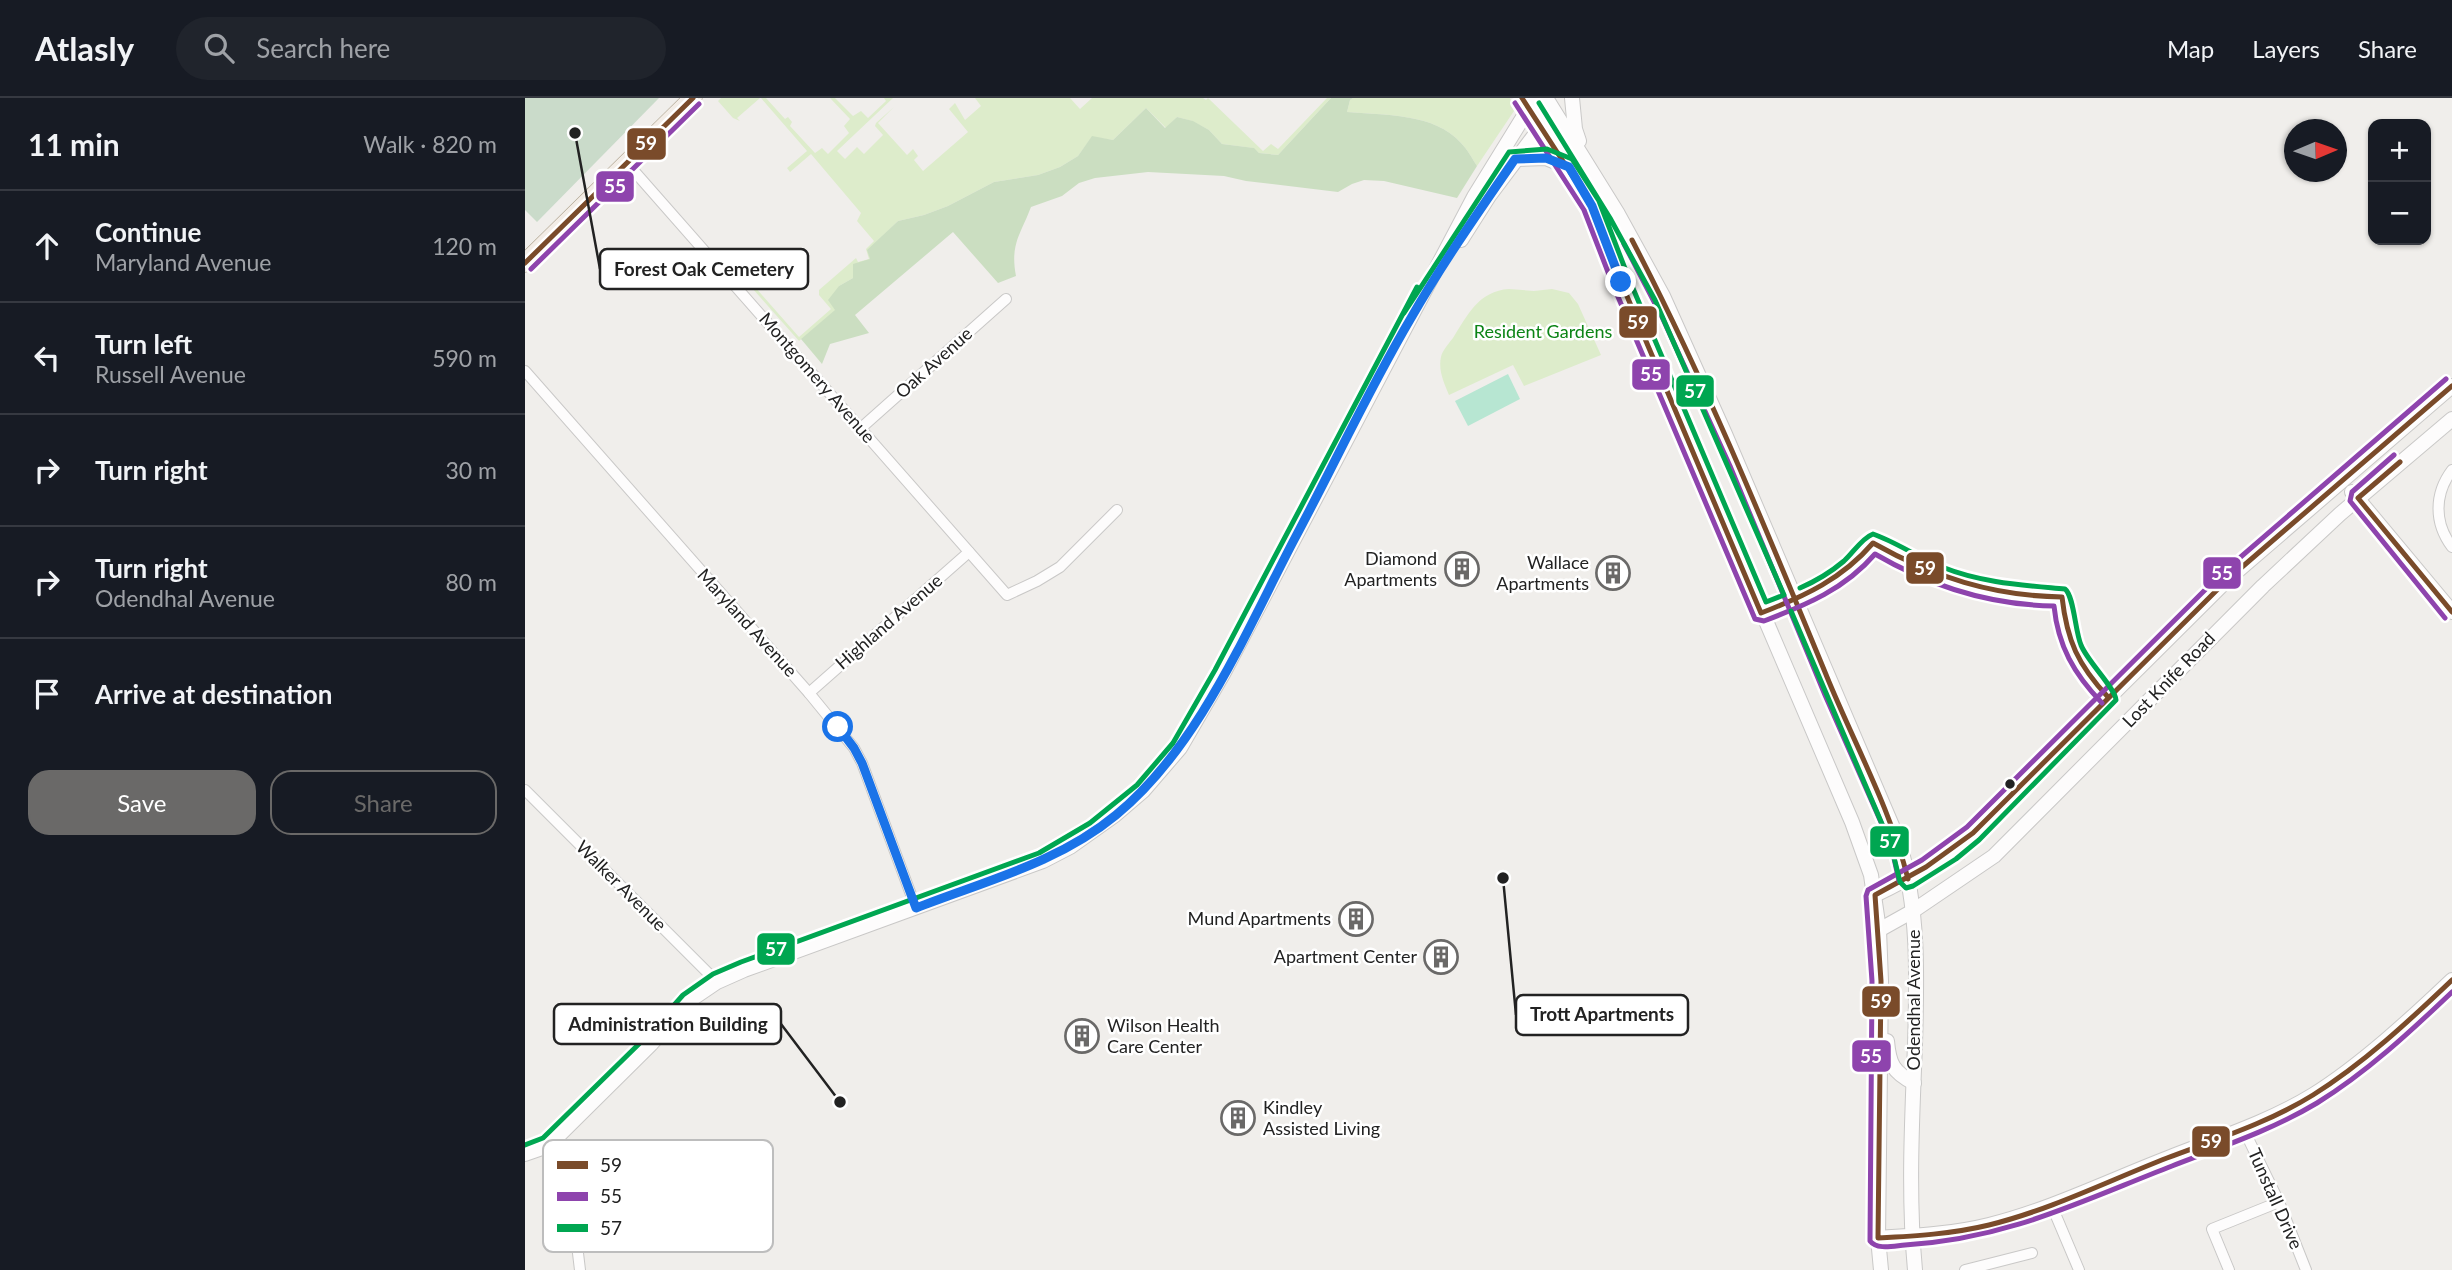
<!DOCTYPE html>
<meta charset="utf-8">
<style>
:root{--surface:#171b24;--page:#20242c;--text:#f1f3f6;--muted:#9ea1a6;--line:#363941;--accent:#6a6968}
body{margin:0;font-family:Lato,sans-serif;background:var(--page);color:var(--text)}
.controls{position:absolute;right:21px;top:21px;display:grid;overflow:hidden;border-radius:14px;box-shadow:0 2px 5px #0004}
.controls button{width:63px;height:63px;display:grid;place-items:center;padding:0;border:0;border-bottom:2px solid var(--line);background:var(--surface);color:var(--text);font:35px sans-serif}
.compass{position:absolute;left:1759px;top:21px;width:63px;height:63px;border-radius:50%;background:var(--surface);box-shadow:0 2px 5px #0004;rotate:88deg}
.stop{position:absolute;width:21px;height:21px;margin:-16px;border:5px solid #1a73e8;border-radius:50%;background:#fff}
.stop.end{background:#1a73e8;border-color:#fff;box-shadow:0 2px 7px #0008}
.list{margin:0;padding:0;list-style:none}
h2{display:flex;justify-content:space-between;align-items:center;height:91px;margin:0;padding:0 28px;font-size:30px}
h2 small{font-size:23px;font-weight:400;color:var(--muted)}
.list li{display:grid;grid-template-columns:46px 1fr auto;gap:21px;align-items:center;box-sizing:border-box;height:112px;padding:0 28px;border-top:2px solid var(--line)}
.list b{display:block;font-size:26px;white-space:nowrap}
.list p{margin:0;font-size:23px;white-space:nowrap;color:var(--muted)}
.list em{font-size:23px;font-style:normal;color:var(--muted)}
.actions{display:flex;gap:14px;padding:21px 28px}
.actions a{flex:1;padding:16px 0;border:2px solid var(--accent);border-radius:21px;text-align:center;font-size:24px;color:var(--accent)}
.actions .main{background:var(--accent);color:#fff}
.icon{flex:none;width:38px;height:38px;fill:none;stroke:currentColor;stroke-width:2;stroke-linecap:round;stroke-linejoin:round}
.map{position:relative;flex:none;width:1927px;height:1172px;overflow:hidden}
header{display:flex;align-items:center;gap:42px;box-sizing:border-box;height:98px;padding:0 35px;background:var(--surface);border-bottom:2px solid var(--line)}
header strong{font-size:33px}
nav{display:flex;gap:38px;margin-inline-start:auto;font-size:24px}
.search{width:490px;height:63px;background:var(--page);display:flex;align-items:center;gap:18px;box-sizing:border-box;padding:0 24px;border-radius:38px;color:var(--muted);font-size:26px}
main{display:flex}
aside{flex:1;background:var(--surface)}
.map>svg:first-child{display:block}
</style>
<header>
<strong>Atlasly</strong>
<div class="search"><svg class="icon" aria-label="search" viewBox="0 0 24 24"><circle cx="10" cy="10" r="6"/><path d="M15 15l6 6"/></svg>Search here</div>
<nav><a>Map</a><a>Layers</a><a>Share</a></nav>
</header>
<main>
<aside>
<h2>11 min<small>Walk · 820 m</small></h2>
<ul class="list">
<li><svg class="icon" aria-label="ahead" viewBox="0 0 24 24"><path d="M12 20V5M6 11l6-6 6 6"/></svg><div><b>Continue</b><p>Maryland Avenue</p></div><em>120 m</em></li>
<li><svg class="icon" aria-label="left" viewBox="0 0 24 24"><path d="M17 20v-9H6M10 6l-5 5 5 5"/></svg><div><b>Turn left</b><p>Russell Avenue</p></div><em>590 m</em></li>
<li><svg class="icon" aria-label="right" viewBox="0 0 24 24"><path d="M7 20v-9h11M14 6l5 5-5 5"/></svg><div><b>Turn right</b></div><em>30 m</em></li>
<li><svg class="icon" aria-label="right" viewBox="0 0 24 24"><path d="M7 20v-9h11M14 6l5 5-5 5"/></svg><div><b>Turn right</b><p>Odendhal Avenue</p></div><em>80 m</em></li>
<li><svg class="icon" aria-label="arrive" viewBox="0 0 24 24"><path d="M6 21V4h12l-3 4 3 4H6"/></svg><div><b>Arrive at destination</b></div></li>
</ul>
<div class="actions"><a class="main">Save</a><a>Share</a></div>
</aside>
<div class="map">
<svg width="1927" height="1172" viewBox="0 0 1927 1172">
<rect width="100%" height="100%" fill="#f0eeeb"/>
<g fill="#ddeccb">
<path d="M196,0h39l-23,20 3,3 -7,-3 -15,-17z"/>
<path d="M236,0h5l19,21 3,-2 4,5 -2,4 25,27 7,-5 6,6 21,-21 -5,-7 6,-7 -20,-21h5l18,18 8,-5 7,7 18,-17 -2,-3h9l-56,53 8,8 12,-12 7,7 19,-19 -8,-9 1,-3 18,-16 -16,16 29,32 6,-6 5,7 -4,4 9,11 45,-39 -19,-23 6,-6 10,17 16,-14 -6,-8h95l10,11 12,-11h111l3,2 2,-2 55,53 8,-7 7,5 49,-51h4l-53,57 -19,-2 -6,-5 -31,-4 -13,-14 -17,-9 -15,-4 -11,11 -20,-20 -33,32 -21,-3 -14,19 -18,11 -22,8 -44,7 -46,24 -24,9 -26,6 -30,29 2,9 -17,19 -14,8 -3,24 -37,31 -78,-88h4l74,84 32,-28 -12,-14v-5l37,-32 2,4 11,-3 -3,-10 8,-8 -17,-20 4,-8 -50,-59 -21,18 -3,-4 20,-17z"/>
<path d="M828,0h157l4,13 -37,55c-5,-8 -10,-17 -16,-23 -26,-30 -78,-28 -114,-31l3,-12z"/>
<path d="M984,191l25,2 18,-2 17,4 9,11 23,51 -77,31 -11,-21 -64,30c-5,-12 -11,-25 -8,-38 1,-6 8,-14 12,-19 15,-24 26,-47 56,-49z"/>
</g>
<path fill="#cbdec1" d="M806,0h22l-3,2 -3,12c36,3 88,1 114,31 6,6 11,15 16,23l-20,32 -73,-17 -20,-1 -12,4 -14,8 -92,-11 -22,-5 -76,-4 -53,6 -16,5 -17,13 -31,11c-11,29 -21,37 -15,69l-18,7 -45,-51 -98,83 14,18 -39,11 -8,20 -21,-25 34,-29 -7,-10 11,-14 14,-8v-14l17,-5 -3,-9 31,-29 26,-6 24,-9 46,-24 44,-7 22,-8 18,-11 14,-20 21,4 33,-32 19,20 12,-11 16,4 16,9 13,14 32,4 5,5 19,2z"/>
<path fill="#cadbca" d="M0,0h134l-122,124 -12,-12z"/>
<path fill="#b7e6d2" d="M983,276l12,25 -52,27 -13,-25z"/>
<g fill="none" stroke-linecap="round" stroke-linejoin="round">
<g stroke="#c9c8c7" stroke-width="12">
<g id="minor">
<path d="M102,65l380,432 30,-14 23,-14 57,-57"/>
<path d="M0,273l284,322 45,55 8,15 54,145"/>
<path d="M336,330l145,-129"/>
<path d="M1927,372c-18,24 -18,53 0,77"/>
<path d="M284,595l160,-141"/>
<path d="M0,692l192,192"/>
<path d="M1718,1030l36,74 27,68"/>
<path d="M23,1048l13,20 9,20 10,84"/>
<path d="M1526,1106l28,66"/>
<path d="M1440,1172l67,-17"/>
<path d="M1704,1172l-17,-41 67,-27"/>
</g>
</g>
<g stroke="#c9c8c7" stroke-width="16">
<g id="tertiary">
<path d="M997,0l70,108 29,76 231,540 19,53 8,55 2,51 -3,257 3,32"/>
<path d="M1021,0l72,116 45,82 62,138 174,408c20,66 18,135 16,203 -3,74 -7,151 0,225"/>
<path d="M1047,0l3,31 4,12"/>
<path d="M990,61l31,-1 22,9"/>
<path d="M936,142l28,-44 57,-76"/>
<path d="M1827,394l100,120"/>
<path d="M1350,797c36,-17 68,-36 98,-62l254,-253 225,-194"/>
<path d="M1354,832l34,-19 81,-55 269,-270 77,-72 112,-95"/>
<path d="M1362,943c2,23 6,31 27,42"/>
<path d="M0,1056l23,-8 103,-102 38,-43 28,-19 27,-12 299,-109 27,-14 45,-32 28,-24 37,-43 43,-74 251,-477 61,-99"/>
<path d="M1353,1140c37,-2 75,-4 111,-13 58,-14 122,-45 179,-67 48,-19 101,-36 145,-63 48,-30 99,-77 139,-115"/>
</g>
</g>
<g stroke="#a79c86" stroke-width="19">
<path id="primary" d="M0,165l168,-165"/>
</g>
<use href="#minor" stroke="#fdfcfc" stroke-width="10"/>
<use href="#tertiary" stroke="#fdfcfc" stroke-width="14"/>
<use href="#primary" stroke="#f3ede7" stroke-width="18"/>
<g stroke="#fff" stroke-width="10">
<g id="bus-1">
<path d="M997,0l70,108 29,76 140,331c44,-17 81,-34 112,-70 60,34 120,53 189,54 5,44 16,68 46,100"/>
<path d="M1107,142c74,142 134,289 195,437 27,66 64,133 81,202"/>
<path d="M0,165l168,-165"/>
<path d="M1927,288l-225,194 -254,253 -47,34 -51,28 6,86 -3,257c37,-2 74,-4 111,-13 61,-15 119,-44 178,-67 50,-19 101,-35 146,-63 51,-32 96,-74 139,-115"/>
<path d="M1875,364l-42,36 94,114"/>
</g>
</g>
<g stroke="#fff" stroke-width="10">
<g id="bus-2">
<path d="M990,5l69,107 29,75 142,334 9,2c42,-16 81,-32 111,-67 55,32 115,51 179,52 4,40 20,68 48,97"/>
<path d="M1099,146l38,73 68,149 95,229 66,150 8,36"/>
<path d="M6,171l168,-165"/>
<path d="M1921,281l-225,195 -254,253 -45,33 -54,30 -2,6 6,85 -2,260c7,9 23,5 35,4 102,-6 174,-43 267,-79 49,-19 100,-36 145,-63 50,-31 93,-71 135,-111"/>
<path d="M1869,357l-42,37 -2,9 95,117"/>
</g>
</g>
<g stroke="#fff" stroke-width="10">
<g id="bus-3">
<path d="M879,215l105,-161 38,-3 25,10 27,42 30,78 137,323 18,-7 -129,-295 -45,-82 -71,-115"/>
<path d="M1266,513l100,234 9,37 6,6 7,-2 43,-27 23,-19 137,-140c0,-11 -29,-39 -35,-55 -6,-14 -7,-49 -16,-56 -43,-4 -83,-6 -123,-22 -23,-9 -46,-25 -69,-33 -11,4 -20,19 -29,27 -13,11 -28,20 -44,27"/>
<path d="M0,1047l18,-7 102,-100 38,-43 30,-21 28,-12 298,-109 51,-30 47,-38 36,-42 42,-73 202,-383"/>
</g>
</g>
<use href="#bus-1" stroke="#7a4b2a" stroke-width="5"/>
<use href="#bus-2" stroke="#8e44ad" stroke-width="5"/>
<use href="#bus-3" stroke="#00a651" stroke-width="5"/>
</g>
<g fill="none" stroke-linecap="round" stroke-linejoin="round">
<path stroke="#1a73e8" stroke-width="9" d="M313,629l16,21 8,15 54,145c69,-27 142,-45 200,-93 83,-68 130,-184 179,-277 39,-73 74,-149 116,-220 31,-54 68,-107 104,-159l31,-1 23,9 23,39 29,76"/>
</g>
<defs>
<g id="building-ring" transform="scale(1.75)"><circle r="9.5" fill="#fff" stroke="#6a6968" stroke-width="1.5"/><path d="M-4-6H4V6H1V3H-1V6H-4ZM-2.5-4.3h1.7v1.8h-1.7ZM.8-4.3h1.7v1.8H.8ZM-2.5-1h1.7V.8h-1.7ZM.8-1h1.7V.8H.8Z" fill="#6a6968"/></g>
</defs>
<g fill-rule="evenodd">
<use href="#building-ring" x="937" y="471"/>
<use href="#building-ring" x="1088" y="475"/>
<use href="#building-ring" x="831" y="821"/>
<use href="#building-ring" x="916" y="859"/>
<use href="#building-ring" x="557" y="938"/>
<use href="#building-ring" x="713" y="1020"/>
</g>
<circle fill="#222" stroke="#fff" stroke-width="2.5" cx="1485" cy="686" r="6"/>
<g text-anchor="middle" stroke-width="5" stroke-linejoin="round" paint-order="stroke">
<g font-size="18" fill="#0c8416" stroke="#fff">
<text x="1018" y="240">Resident Gardens</text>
</g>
<g font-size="18" fill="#222" stroke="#fff">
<text transform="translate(409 265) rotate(-42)" y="6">Oak Avenue</text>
<text transform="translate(292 280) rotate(49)" y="6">Montgomery Avenue</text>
<text transform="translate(364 524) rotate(-41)" y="6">Highland Avenue</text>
<text transform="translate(222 525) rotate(48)" y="6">Maryland Avenue</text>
<text transform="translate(1644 582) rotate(-46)" y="6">Lost Knife Road</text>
<text transform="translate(96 788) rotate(45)" y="6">Walker Avenue</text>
<text transform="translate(1389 902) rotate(-90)" y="6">Odendhal Avenue</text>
<text transform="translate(1750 1101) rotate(66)" y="6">Tunstall Drive</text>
</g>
<g font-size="18" fill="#222" stroke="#fff" text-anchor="end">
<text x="912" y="467">Diamond<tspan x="912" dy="21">Apartments</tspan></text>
<text x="1064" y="471">Wallace<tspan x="1064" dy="21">Apartments</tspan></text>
<text x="806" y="827">Mund Apartments</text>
<text x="892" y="865">Apartment Center</text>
<text x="582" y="934" text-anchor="start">Wilson Health<tspan x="582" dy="21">Care Center</tspan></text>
<text x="738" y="1016" text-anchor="start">Kindley<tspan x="738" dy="21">Assisted Living</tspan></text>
</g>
</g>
<rect x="18" y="1042" width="230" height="112" rx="10" fill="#fff" stroke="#bdbdbd" stroke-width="2"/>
<rect x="32" y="1063" width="31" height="8" fill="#7a4b2a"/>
<rect x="32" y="1094" width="31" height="9" fill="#8e44ad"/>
<rect x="32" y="1126" width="31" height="8" fill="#00a651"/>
<g font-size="19" fill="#222">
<text x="75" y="1074">59</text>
<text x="75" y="1105">55</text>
<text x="75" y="1137">57</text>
</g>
<path fill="none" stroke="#222" stroke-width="2.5" d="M50 35L75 171M978 780L991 917M315 1004L256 926"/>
<g fill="#222" stroke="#fff" stroke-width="2.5">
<circle cx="50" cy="35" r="7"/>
<circle cx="978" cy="780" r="7"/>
<circle cx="315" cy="1004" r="7"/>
</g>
<g fill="#fff" stroke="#222" stroke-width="2.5">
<rect x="75" y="151" width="208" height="40" rx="7"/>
<rect x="991" y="897" width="172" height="40" rx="7"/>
<rect x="29" y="906" width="227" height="40" rx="7"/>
</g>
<g font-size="19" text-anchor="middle" font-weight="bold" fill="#222">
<text x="179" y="178">Forest Oak Cemetery</text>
<text x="1077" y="923">Trott Apartments</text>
<text x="143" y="933">Administration Building</text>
</g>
<g stroke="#fff" stroke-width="2.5">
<rect x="101" y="29" width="41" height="34" rx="7" fill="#7a4b2a"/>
<rect x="70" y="72" width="40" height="33" rx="7" fill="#8e44ad"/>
<rect x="1093" y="207" width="40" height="34" rx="7" fill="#7a4b2a"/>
<rect x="1106" y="260" width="40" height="33" rx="7" fill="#8e44ad"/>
<rect x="1150" y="276" width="40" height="34" rx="7" fill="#00a651"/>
<rect x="1380" y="453" width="40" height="34" rx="7" fill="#7a4b2a"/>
<rect x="1677" y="458" width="40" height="34" rx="7" fill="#8e44ad"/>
<rect x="1344" y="727" width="41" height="33" rx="7" fill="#00a651"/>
<rect x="231" y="834" width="40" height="34" rx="7" fill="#00a651"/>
<rect x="1336" y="887" width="40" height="33" rx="7" fill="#7a4b2a"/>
<rect x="1326" y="941" width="41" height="34" rx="7" fill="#8e44ad"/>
<rect x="1666" y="1027" width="40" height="33" rx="7" fill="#7a4b2a"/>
</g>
<g font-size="19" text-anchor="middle" font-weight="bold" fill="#fff">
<text x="121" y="52">59</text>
<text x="90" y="95">55</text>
<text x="1113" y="231">59</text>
<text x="1126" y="283">55</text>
<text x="1170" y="300">57</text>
<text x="1400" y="477">59</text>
<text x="1697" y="482">55</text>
<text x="1365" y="750">57</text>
<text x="251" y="858">57</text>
<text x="1356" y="910">59</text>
<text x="1346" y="965">55</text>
<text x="1686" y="1050">59</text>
</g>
</svg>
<div class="controls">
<button>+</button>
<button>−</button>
</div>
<svg class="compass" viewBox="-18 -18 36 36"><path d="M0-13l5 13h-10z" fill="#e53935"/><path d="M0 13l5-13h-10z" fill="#9ea1a6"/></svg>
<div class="stop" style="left:313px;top:629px"></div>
<div class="stop end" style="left:1096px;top:184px"></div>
</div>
</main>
